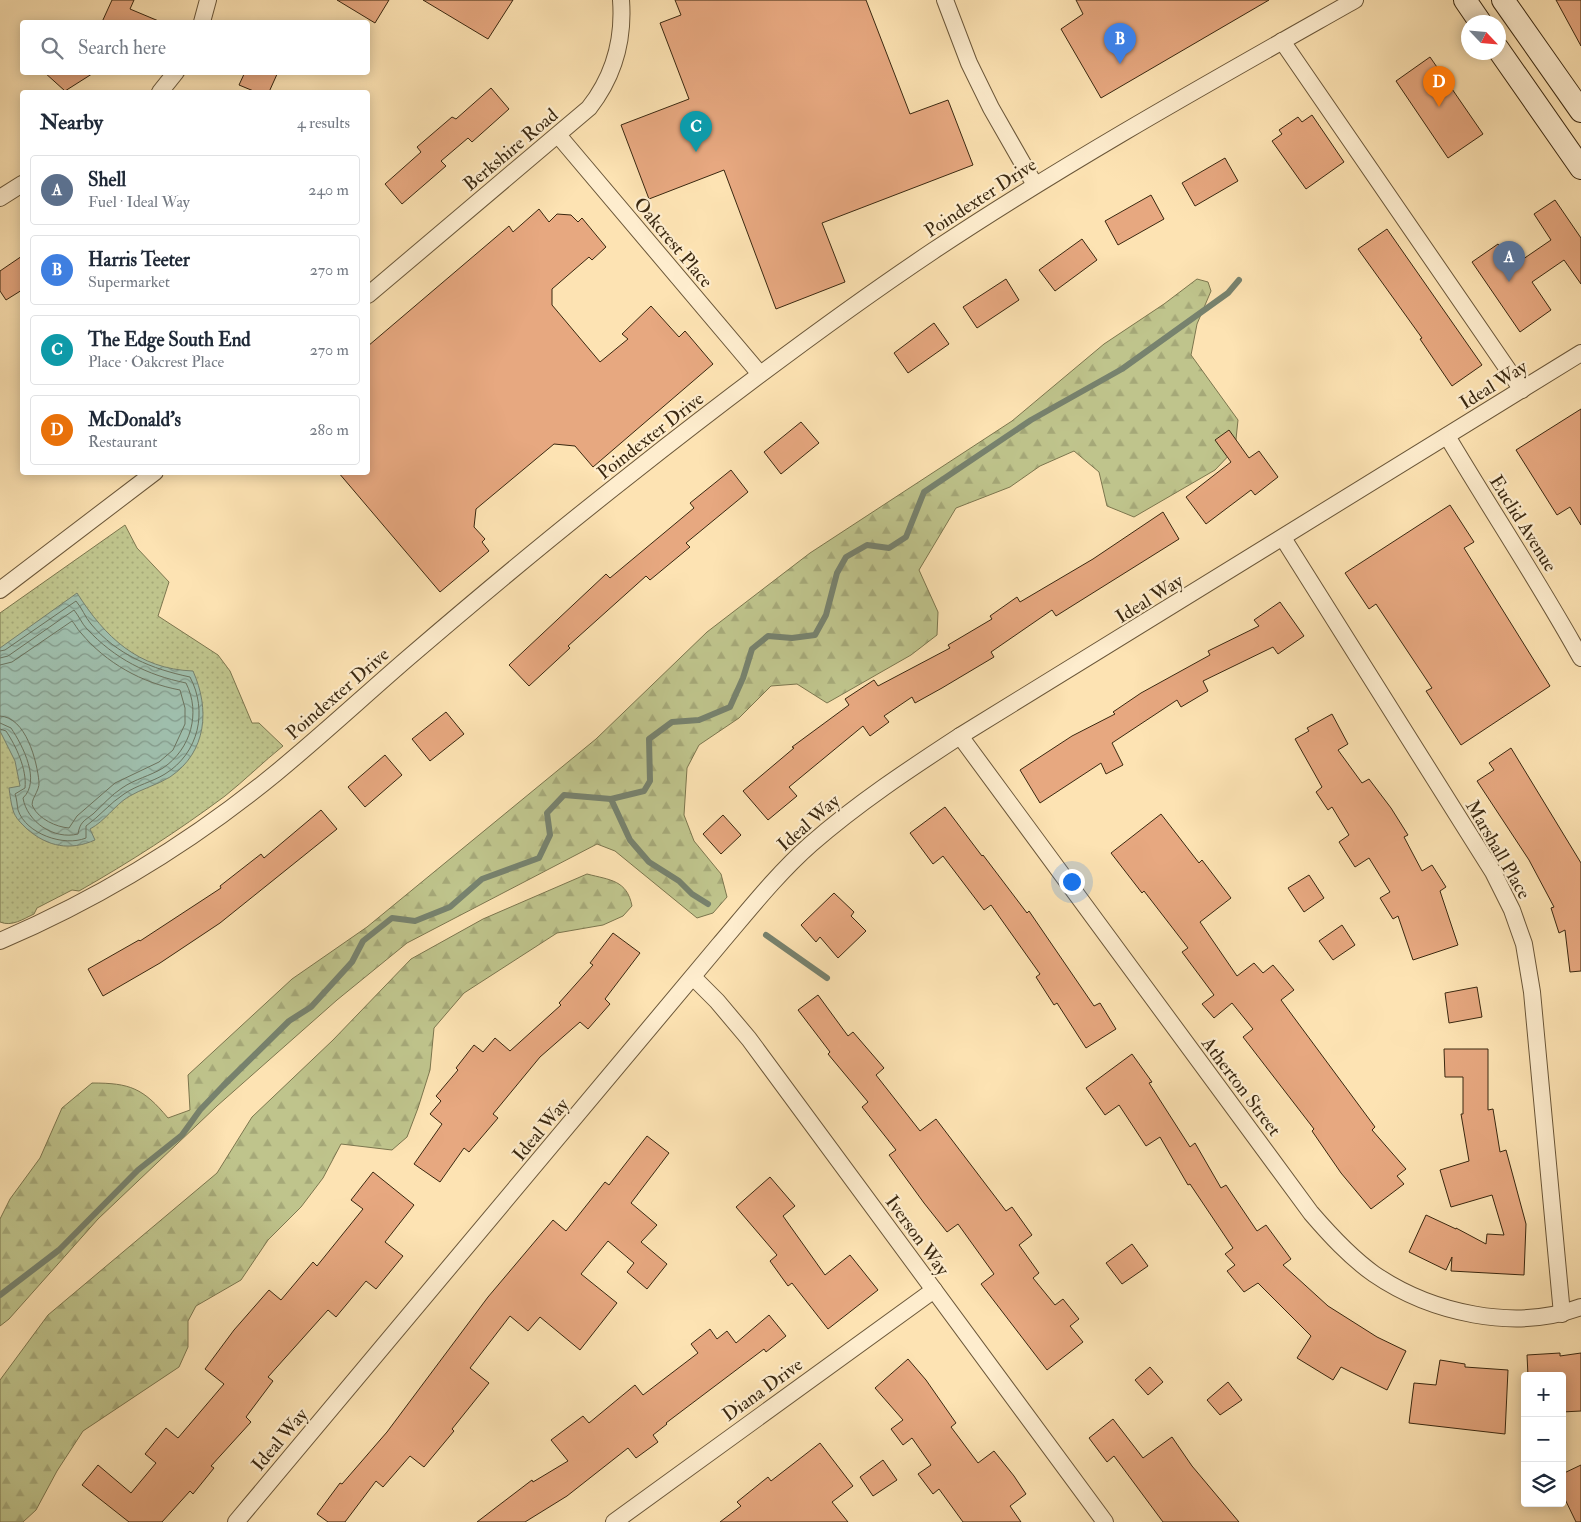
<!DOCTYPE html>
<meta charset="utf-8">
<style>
:root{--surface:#fff;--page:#f6f6f7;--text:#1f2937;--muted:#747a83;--line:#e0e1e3;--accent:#8f2418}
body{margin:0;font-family:"IM FELL Double Pica",serif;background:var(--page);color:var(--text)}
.controls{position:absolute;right:15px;bottom:15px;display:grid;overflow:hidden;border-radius:5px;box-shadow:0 2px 12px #0003}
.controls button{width:45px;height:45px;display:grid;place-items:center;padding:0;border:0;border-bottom:1px solid var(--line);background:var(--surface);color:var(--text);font:25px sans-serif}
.compass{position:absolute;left:1461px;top:15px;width:45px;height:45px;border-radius:50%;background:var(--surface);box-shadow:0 2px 12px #0003;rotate:116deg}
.you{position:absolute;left:1071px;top:881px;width:18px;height:18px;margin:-12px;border:4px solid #fff;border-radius:50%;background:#1a73e8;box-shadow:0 0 0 8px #1a73e833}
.badge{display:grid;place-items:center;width:32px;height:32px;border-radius:50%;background:var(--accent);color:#fff;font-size:16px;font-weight:700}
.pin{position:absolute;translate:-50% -41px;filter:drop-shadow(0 1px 2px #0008)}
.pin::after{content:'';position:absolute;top:26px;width:18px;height:15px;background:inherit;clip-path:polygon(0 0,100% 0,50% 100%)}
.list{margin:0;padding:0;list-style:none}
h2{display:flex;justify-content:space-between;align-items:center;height:65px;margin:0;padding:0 20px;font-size:21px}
h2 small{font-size:16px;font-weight:400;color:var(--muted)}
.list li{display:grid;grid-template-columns:32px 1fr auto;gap:15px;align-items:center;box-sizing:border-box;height:70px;margin:0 10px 10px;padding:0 10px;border:1px solid var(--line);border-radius:5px}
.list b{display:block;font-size:19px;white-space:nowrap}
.list p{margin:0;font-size:16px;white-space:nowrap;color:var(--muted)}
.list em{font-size:16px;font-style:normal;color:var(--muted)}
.icon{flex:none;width:28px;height:28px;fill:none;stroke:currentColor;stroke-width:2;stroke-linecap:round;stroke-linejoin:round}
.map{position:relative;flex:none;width:1581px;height:1522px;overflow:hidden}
.search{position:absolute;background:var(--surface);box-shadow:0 2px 12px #0003;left:20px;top:20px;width:350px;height:55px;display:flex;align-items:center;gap:12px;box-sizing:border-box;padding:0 18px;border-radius:5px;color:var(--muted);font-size:19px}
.panel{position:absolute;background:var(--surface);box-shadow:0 2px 12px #0003;left:20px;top:90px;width:350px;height:385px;border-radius:5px}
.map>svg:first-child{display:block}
</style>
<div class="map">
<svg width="1581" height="1522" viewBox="0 0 1581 1522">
<defs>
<pattern id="forest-firs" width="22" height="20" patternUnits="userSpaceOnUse" patternTransform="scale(1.25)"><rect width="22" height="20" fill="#bfc48c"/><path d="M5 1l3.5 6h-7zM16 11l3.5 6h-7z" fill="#a5a878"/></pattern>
<pattern id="park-dots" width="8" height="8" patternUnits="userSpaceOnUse" patternTransform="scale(1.25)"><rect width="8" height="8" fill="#bfc48c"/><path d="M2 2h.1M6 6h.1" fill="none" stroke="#a5a878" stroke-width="1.8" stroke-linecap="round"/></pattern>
<pattern id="water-waves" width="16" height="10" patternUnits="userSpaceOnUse" patternTransform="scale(1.25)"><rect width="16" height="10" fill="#9fbeac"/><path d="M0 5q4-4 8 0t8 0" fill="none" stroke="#839a8b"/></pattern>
</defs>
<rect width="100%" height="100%" fill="#fde3b3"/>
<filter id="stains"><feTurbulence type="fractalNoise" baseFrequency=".004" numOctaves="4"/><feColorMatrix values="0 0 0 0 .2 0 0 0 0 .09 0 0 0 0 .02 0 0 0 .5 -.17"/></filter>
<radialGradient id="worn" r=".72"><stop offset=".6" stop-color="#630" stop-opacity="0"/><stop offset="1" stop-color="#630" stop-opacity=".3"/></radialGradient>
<g fill="url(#forest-firs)" stroke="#7c764e">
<path d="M1197,279l11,3 3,9 -14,33 -6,31 47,65 -3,29 -20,21 -81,47 -27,-11 -8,-34 -25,-21 -34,15 -30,21 -54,21 -37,62 19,42 -1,23 -26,20 -84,48 -30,-19 -26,2 -32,32 -40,27 -12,23 -3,47 10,26 27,33 6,23 -14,16 -16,5 -82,-67 -18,-7 -190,99 -70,57 -120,106 -119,113 -89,100 -9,7v-107l10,-20 30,-41 22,-50 30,-25c38,0 51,5 76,35l22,-8 -2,-35 104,-96 75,-52 229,-188 111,-107 103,-79 202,-132 92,-77 60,-40z"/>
<path d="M587,874c23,6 40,6 45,32l-9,10 -20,9 -46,8 -93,60 -30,35 -4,42 -12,38 -11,29 -15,13 -51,-6 -18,34 -22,29 -33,33 -27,40 -45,26 -8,15v26l-9,20 -96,64 -26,40 -21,39 -13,12h-23v-142l48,-65 169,-142 35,-56 81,-77 78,-81 72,-40z"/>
</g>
<path fill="url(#park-dots)" stroke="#7c764e" d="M125,525l12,23 32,34 -11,34 60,39 12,16 22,52h7l24,23c-20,16 -38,34 -58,50 -47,35 -95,66 -146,95l-7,-1 -35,18 -3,6c-11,5 -22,13 -34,8v-309z"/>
<path fill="url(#water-waves)" stroke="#77826e" d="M77,593c28,44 61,76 116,78 17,38 14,81 -23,106 -13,8 -29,12 -42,20 -14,9 -23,24 -38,32l5,11c-25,11 -47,7 -68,-11 -5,-5 -12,-11 -14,-19 -2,-6 -3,-15 -4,-22l11,-2 -5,-25 -15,-30v-83z"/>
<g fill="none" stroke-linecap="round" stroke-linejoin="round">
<g stroke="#6c735e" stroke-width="1">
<path d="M0,651l5,-1 71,-49c6,7 9,16 15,23 26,31 61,45 99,53 18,34 9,76 -25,97 -13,8 -28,11 -41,20 -14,9 -24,22 -38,32v12c-22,9 -60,-4 -68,-28 -1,-5 -1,-11 -3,-16l10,-6c2,-19 -9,-42 -19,-57l-6,-2"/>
<path d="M0,658l8,-2 66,-46c5,6 8,14 13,19 28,30 60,46 99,54 15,30 5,66 -23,85 -13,8 -28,11 -41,20 -11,7 -19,17 -29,26 -9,7 -13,8 -15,20 -24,6 -51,-12 -55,-36 18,-17 0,-52 -12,-70l-11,-5"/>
<path d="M0,665l12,-3 60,-41c3,3 5,8 9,12 25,30 61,50 99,57l5,18v16l-12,26 -14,12 -44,21 -38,33 -8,12c-13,-1 -30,-9 -36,-21 -4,-6 7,-16 6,-25 -2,-21 -13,-65 -39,-66"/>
</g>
<g stroke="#77826e" stroke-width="6">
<path d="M611,799l19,41 19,22 30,19 13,13 16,10"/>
<path d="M766,935l61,43"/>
<path d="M0,1295l59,-45 79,-80 44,-35 18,-25 23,-24 66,-65 22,-14 41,-45 11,-21 29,-23 23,3 35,-14 32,-28 57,-21 11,-23 -3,-22 17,-18 47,4 33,-8 6,-10 -1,-42 23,-17 27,-2 31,-13 13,-29 9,-29 16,-13 24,2 23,-3 11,-20 11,-42 9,-16 21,-12 22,3 17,-11 18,-45 107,-72 91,-51 106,-76 11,-13"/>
</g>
</g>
<g fill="#e7a880" stroke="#3a2810">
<path d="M112,0h22l-4,9 31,13h-59z"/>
<path d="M337,0h52l-14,23z"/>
<path d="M423,0h90l-25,39z"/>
<path d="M675,0h191l44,114 38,-14 25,65 -151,58 23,59 -69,27 -52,-139 -75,29 -28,-74 68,-26 -29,-76 21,-8z"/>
<path d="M1076,0h193l-168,98 -40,-69 22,-15z"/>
<path d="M1556,0h25v46z"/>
<path d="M1430,57l53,77 -35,24 -52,-77z"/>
<path d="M44,72h51l-30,19z"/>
<path d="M245,72h33l-9,20h-13l-17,-7z"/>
<path d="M491,88l18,21 -37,33 -4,-4 -27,23 5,5 -44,38 -17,-20 36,-32 -4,-5 35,-30 4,2z"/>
<path d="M1312,115l32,47 -38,27 -34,-48 10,-7 -3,-4 19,-13 4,5z"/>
<path d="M1225,158l13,23 -43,25 -13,-23z"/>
<path d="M1151,195l13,24 -46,26 -13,-24z"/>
<path d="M1555,200l26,38v46l-17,-24 -32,22 19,28 -31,22 -48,-70 26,-18 15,22 38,-26 -17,-26z"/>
<path d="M539,209l10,13 8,-8 14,1 7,7 4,-4 24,29 -14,13 -3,-3 -37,32v16l48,57 28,-23 -6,-5 29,-28 28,31 6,-6 28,33 -120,103 -18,-21 -21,-2 -78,65 -2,18 11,12 -3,3 7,9 -49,41 -102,-120h30v-126l141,-120 4,6z"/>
<path d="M1387,229l95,136 -30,21 -32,-47 2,-1 -64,-89z"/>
<path d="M1082,239l15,21 -42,31 -16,-21z"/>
<path d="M22,256v34l-16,10 -6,-9v-20z"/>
<path d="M1006,279l13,21 -42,28 -14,-21z"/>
<path d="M934,323l15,21 -41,29 -14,-20z"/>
<path d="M1581,409v116l-11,-18 -13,8 -41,-65z"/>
<path d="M801,422l18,21 -38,31 -17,-22z"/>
<path d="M1229,430l20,28 10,-7 19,26 -23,18 -4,-5 -45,34 -20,-27 45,-35 -16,-22z"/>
<path d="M731,470l17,22 -62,51 4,4 -40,33 -4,-4 -78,70 2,2 -41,38 -20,-21 97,-91 4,4 84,-70 -4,-5z"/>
<path d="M1450,505l24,37 -10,6 86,138 -89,59 -35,-54 6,-3 -56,-84 -7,5 -24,-36z"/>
<path d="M1163,512l16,27 -123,77 -4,-6 -61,42 3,5 -52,31 -27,15 -3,-6 -28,19 5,6 -19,14 -7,-10 -74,61 8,9 -29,24 -25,-29 51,-43 -2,-1 57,-42 -4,-6 29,-19 4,6 72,-38 -2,-3 44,-26 -2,-3 27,-19 3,5 73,-43z"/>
<path d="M1280,602l24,34 -26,18 -5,-7 -70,34 5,10 -27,16 -4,-7 -65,43 11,22 -17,9 -5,-11 -61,40 -20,-33 52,-34 43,-22 -2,-2 28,-19 69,-38 -2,-4 51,-25 -5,-6z"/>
<path d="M446,712l18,22 -34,27 -18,-22z"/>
<path d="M1332,714l16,30 -10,6 24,33 7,-4 22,29 17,27 -4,2 18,34 10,-6 14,22 -6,4 18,54 -45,15 -15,-44 -5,3 -13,-21 10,-6 -21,-34 -14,9 -16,-25 10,-7 -17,-28 -4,3 -12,-18 6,-5 -27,-48 14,-8 -2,-3z"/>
<path d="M1511,748l70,115v108l-11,1 -5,-42 -6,3 -8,-25 3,-1 -25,-47 -52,-79 17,-11 -5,-7z"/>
<path d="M385,755l17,20 -37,32 -17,-20z"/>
<path d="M945,807l37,49 1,-1 44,58 2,-2 65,95 6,-3 16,26 -30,19 -29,-45 -3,2 -18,-28 4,-3 -49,-69 -7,5 -41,-54 -10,8 -23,-31z"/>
<path d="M321,810l16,19 -117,94 -60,40 -57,33 -15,-27 51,-29 1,1 81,-53 -1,-2 41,-32 3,4z"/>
<path d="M1161,814l38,49 3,-3 29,38 -31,24 37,54 17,-13 9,10 10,-8 21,25 -13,10 94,127 -3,3 34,39 -9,7 7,8 -33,25 -30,-36 -29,-42 2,-2 -71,-92 10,-8 -21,-26 -18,15 -12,-14 12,-9 -32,-43 6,-4 -44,-57 -2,2 -31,-40z"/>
<path d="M723,815l18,20 -20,19 -18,-20z"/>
<path d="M1309,875l15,23 -20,14 -16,-24z"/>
<path d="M834,893l20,19 -3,4 15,15 -28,27 -18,-21 -4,5 -15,-17z"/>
<path d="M1342,925l13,20 -22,15 -14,-19z"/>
<path d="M613,933l27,20 -35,46 5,5 -22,25 -8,-7 -40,35 -47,57 5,4 -29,34 -5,-4 -24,34 -26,-18 28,-40 -12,-10 11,-13 -5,-5 22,-26 -2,-2 18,-23 9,7 12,-14 15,13 51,-46 -2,-2 34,-38 -3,-2z"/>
<path d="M1477,987l5,30 -33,6 -4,-30z"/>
<path d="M818,995l30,41 5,-4 31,36 -8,7 44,56 16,-12 70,92 6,-4 20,28 -13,10 20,28 -6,5 22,27 8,-6 16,20 -9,7 13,16 -36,28 -66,-86 13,-10 -36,-50 -11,8 -23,-29 -35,-48 7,-5 -34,-43 6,-5 -40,-48 2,-2 -32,-42z"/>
<path d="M1444,1049h44v61l5,-1 7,43 6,-2 20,74 -2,51 -73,-4 1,-14 -6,13 -37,-18 17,-37 30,14v-1l30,16 1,-10 17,1 -12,-40 -41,12 -11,-37 29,-9 -8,-47h2v-37h-18z"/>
<path d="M1132,1054l20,28 -3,1 41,64 5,-4 26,45 5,-3 31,46 9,-6 25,34 -8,6 45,41 49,31 29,14 -19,39 -46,-23 -8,13 -36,-22 14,-22 -53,-53 -14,9 -17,-21 8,-6 -10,-11 8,-6 -43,-64 -2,1 -28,-48 -14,9 -27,-41 -14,10 -19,-27z"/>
<path d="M647,1136l22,17 -38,50 26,22 -16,17 26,22 -20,25 -20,-17 7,-9 -26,-22 -27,33 36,29 -37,47 -40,-33 -12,14 -18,-15 -40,52 19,15 -37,46 2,2 -30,36 -14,-11 -27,31 -7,-6 -31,41h-17l-11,-8 23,-31 2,1 45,-52 101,-135 65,-77 13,11 39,-49 4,3z"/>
<path d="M373,1172l41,33 -29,37 18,14 -27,33 -10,-8 -30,36 -8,-7 -60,67 5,4 -27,36 5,5 -40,44 3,2 -21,26 -3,-3 -28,31h-33l-47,-37 16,-20 33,28 25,-30 -11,-9 21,-26 12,10 46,-54 -19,-15 29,-39 35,-40 12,10 32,-38 4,4 46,-57 -12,-9z"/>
<path d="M770,1177l25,29 -12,10 42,59 25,-20 28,35 -50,39 -36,-46 -4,3 -18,-25 7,-6 -41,-48z"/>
<path d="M1132,1244l16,22 -26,18 -16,-21z"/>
<path d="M769,1315l17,21 -20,16 -2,-3 -98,74 1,1 -14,11 5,7 -22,16 -8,-10 -61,48 -42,26h-48l55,-42 1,2 35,-21 -17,-21 32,-24 6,7 46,-38 8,10 55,-42 -7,-9 19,-15 7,10 10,-8 9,12z"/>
<path d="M1560,1353v3l21,-3v58l-19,1v-36h-34l-1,-21z"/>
<path d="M908,1359l18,21 30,43 -5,4 27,36 16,-12 20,25 12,18 -16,12 11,16h-58l-24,-33 -6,5 -15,-20 13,-9 -19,-27 -9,7 -12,-16 12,-9 -28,-32z"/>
<path d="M1440,1360l25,4v3l43,3 -3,64 -96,-11 5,-40 22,2z"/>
<path d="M1150,1367l13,15 -15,13 -13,-15z"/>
<path d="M1228,1382l14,18 -22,15 -13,-15z"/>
<path d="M1113,1419l30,39 29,-21 20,29 47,56h-76l-49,-66 -7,6 -18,-24z"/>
<path d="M820,1443l33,43 -21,16 16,20h-128l21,-16 -4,-4 31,-25 3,4z"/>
<path d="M883,1460l14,20 -24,16 -13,-19z"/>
<path d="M1581,1465v57h-5l-14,-29v-19z"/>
</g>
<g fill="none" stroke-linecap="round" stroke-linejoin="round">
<g stroke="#6b5739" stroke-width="18">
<g id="street">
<path d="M945,0l24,63 22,45 44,77"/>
<path d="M202,22l6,-22"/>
<path d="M1282,41l240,349"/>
<path d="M160,92l16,-20"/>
<path d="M558,135l202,239"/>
<path d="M0,198l22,-14"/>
<path d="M368,295l221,-187c25,-32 35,-68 32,-108"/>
<path d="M1447,436c44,74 92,146 134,222"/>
<path d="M1283,538l210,334 19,38 12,34 8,48 30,322"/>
<path d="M0,590l155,-118"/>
<path d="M960,736l351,477c19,22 39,44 63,61 57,39 141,58 207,33"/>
<path d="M0,941c98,-42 193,-100 276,-168 45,-37 88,-77 132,-115 71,-61 144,-122 218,-180 100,-79 201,-156 307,-227 137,-91 279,-170 422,-251"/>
<path d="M693,977l24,24 32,38 356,483"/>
<path d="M236,1522l483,-577c29,-34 58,-71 92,-101 47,-41 97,-74 149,-108l621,-383"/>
<path d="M614,1522l320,-232"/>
</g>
</g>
<g stroke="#3a2810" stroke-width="24">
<g id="secondary">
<path d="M1465,0l15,22"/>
<path d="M1503,0l78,111"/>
<path d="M1498,49l83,119"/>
</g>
</g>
<use href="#street" stroke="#feedce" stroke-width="16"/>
<use href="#secondary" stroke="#feedce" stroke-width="22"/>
</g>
<g text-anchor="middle" stroke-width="4.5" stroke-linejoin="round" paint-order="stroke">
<g font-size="19" fill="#3a2810" stroke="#feedce">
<text transform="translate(510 149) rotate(-40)" y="7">Berkshire Road</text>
<text transform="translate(980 197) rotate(-33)" y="7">Poindexter Drive</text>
<text transform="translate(674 242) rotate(50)" y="7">Oakcrest Place</text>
<text transform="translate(1493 384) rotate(-32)" y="7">Ideal Way</text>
<text transform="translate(650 435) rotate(-38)" y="7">Poindexter Drive</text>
<text transform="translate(1524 523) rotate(58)" y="7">Euclid Avenue</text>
<text transform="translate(1149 598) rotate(-32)" y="7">Ideal Way</text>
<text transform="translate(337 693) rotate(-41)" y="7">Poindexter Drive</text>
<text transform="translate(808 822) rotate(-41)" y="7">Ideal Way</text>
<text transform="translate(1499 849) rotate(60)" y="7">Marshall Place</text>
<text transform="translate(1242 1086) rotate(53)" y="7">Atherton Street</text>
<text transform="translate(540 1129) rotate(-50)" y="7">Ideal Way</text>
<text transform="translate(918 1235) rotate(54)" y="7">Iverson Way</text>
<text transform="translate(762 1389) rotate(-36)" y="7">Diana Drive</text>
<text transform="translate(279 1439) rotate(-50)" y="7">Ideal Way</text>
</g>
</g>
<rect width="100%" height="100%" filter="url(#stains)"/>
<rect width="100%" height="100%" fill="url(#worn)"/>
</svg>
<div class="controls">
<button>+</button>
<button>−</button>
<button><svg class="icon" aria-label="layers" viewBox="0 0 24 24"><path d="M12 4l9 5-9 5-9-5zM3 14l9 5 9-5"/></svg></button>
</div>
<svg class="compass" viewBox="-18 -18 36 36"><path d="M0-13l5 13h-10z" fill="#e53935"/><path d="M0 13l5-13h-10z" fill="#747a83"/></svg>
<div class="you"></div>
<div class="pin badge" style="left:1509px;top:282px;background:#5c6f8a">A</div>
<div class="pin badge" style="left:1120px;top:64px;background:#3f7fe0">B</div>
<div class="pin badge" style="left:696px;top:152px;background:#0f9aa8">C</div>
<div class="pin badge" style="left:1439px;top:107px;background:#e8710a">D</div>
<div class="search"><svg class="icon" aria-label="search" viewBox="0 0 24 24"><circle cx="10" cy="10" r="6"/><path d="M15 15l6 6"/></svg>Search here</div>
<section class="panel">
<h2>Nearby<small>4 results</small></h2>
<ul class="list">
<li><span class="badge" style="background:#5c6f8a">A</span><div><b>Shell</b><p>Fuel · Ideal Way</p></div><em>240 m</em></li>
<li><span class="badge" style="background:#3f7fe0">B</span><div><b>Harris Teeter</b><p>Supermarket</p></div><em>270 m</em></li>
<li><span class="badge" style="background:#0f9aa8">C</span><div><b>The Edge South End</b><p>Place · Oakcrest Place</p></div><em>270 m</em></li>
<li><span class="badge" style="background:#e8710a">D</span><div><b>McDonald's</b><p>Restaurant</p></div><em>280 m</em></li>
</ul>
</section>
</div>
